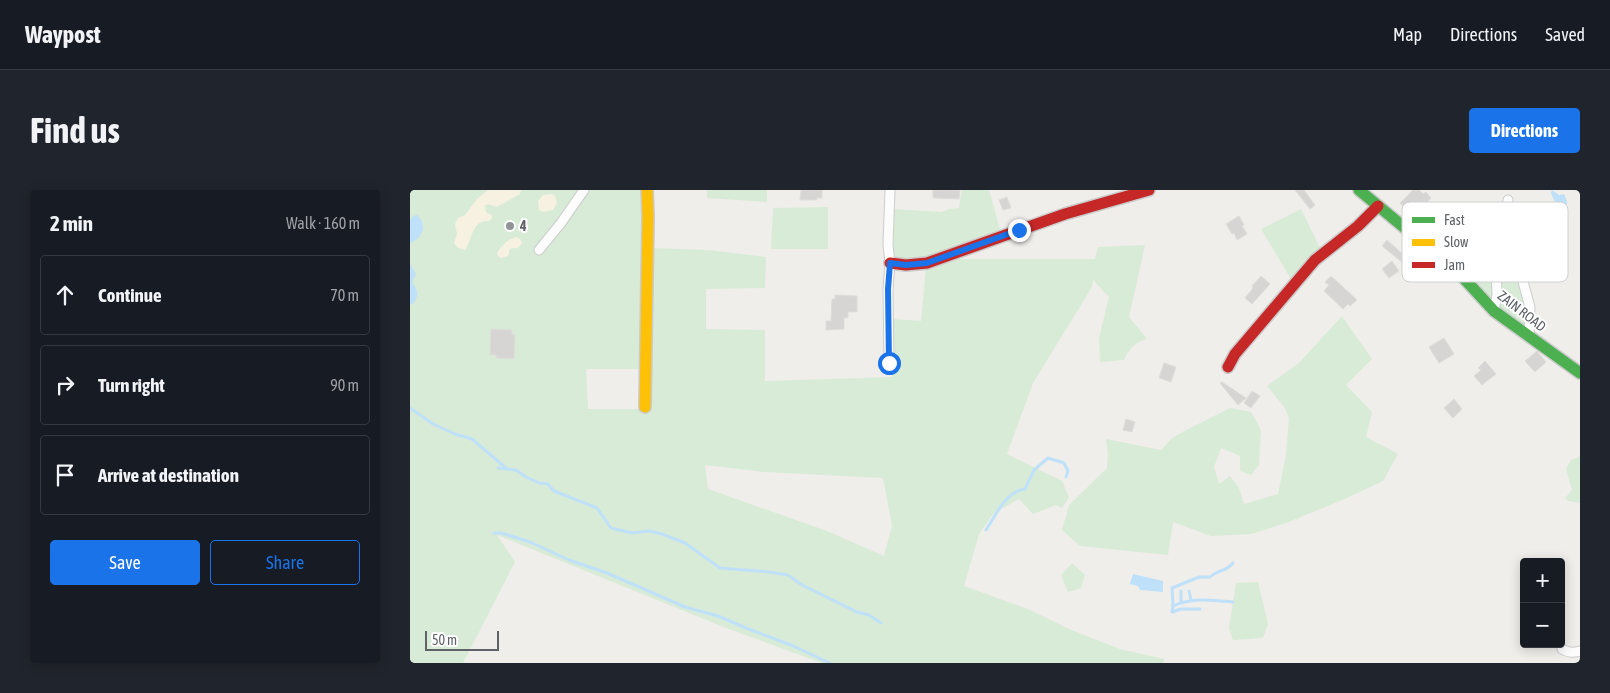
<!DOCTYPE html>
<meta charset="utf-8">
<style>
:root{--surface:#171b24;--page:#20242c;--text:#f1f3f6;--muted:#9ea1a6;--line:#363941;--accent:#1a73e8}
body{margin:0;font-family:"Asap Condensed",sans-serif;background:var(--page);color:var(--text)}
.controls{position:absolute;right:15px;bottom:15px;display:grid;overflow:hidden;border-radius:5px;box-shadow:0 2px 12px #0003}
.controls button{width:45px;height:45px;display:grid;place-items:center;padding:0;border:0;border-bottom:1px solid var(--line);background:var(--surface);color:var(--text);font:25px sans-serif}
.scale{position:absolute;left:15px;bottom:12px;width:74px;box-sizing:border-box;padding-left:5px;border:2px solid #5f6368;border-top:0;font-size:14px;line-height:18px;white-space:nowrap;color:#5f6368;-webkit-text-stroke:4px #fff;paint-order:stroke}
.stop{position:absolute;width:15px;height:15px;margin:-11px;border:4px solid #1a73e8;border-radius:50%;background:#fff}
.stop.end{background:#1a73e8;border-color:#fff;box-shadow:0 1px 5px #0008}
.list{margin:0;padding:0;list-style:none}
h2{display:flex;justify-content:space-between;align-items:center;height:65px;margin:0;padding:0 20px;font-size:21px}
h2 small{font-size:16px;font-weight:400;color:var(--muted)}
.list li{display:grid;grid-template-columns:32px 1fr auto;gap:15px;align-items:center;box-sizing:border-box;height:80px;margin:0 10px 10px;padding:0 10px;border:1px solid var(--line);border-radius:5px}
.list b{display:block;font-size:19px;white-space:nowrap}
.list em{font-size:16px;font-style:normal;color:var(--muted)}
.actions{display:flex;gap:10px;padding:15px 20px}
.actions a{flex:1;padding:11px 0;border:1px solid var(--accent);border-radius:5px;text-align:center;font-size:18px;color:var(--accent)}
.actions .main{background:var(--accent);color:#fff}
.icon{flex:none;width:28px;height:28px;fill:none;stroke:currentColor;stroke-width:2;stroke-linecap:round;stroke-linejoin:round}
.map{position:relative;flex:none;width:1170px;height:473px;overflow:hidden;border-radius:5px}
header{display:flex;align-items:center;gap:30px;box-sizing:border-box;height:70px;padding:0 25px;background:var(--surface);border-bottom:1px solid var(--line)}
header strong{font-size:24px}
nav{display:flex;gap:28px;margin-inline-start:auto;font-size:18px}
.intro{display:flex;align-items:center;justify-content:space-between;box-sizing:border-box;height:120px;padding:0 30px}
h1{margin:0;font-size:35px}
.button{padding:12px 22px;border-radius:5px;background:var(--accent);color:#fff;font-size:18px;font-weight:700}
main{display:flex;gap:30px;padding:0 30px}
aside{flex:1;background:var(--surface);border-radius:5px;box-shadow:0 2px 12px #0003}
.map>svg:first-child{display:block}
</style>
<header>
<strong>Waypost</strong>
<nav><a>Map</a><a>Directions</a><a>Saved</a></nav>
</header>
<div class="intro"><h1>Find us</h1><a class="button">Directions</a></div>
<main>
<aside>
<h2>2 min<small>Walk · 160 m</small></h2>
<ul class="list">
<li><svg class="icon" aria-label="ahead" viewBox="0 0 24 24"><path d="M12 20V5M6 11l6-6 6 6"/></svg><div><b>Continue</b></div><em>70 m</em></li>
<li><svg class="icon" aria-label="right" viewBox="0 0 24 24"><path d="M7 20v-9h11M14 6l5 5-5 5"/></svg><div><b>Turn right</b></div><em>90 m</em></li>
<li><svg class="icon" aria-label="arrive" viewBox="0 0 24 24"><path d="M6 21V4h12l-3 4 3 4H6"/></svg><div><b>Arrive at destination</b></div></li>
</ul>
<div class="actions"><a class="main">Save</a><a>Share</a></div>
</aside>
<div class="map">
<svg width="1170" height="473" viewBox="0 0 1170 473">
<rect width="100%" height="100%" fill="#efeeea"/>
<g fill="#d8ebd6" fill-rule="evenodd">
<path d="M0,0h234l-3,179h-55l2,40h61l2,-161 58,2 57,7 -1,31 -59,1v40l59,1v51h3l124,-4 -1,-58 30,2 5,-54 21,-8h148l3,-12 47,-2 -16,72 18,22c-13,4 -17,9 -23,21l-24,2 -1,-24 10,-41 -16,-17 -1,7 -59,96 -26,71 55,27 7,16 -7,11 -6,-3 -23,9 -14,-15 -25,14 -15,21 -15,52 64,23 43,21 49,19 44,10 -1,4h-341l-96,-35 -229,-93 18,27 -52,101h-53zM295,275l60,7 118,6 9,48 -8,30 -57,-25 -119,-42z"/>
<path d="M297,0h60v12l-60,-4z"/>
<path d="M552,0h27l12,43 -91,31 -17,-8 1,-47 47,3 8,-3 10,-1z"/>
<path d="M418,17v42h-57l2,-41z"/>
<path d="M1071,17l21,15 -3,17 15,14 13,46 -2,26 -5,5 -32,-29 -37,-44c4,-33 1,-32 30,-50z"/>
<path d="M891,19l20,41 -19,14 -11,15 -30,-50z"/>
<path d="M932,126l30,43 -26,26 26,27 -6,25 32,17 -15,27 -36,17 -61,25 -35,11 -40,2 -38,-14 -5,33 -88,-9 -18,-16 7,-25 38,-37 1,-14 -2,-15 55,11 10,-11 13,-8 46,-23 21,4 10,18 -2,35 -8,10 -11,-4v-15l-19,-8 -7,19 5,17 11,-8 9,12 5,16 34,-10 8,-39 3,-37 -4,-10 -18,-22 32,-23z"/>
<path d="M1170,266v47l-12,-2 -3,-3 7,-8 -6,-21 5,-9z"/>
<path d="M662,373l13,12 -4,13 -13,4 -7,-17z"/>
<path d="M848,392l10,42 -5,14 -30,2 -4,-12 7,-45z"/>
</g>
<g fill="#f6f1e1">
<path d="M78,0h33l-1,4 -23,13 -9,-3 -3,2 1,6 6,3v3l-3,3c-18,-1 -16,18 -24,29l-7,-2 -4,-5 3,-9 -2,-10 3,-6 7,-3 12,-16z"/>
<path d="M142,4l3,2 2,7 -4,7 -10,2 -4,-2 -1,-9 5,-6z"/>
<path d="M107,47l3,2 2,4c-3,5 -5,6 -10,5l-3,2v5l-4,2 -5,1 -3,-4c3,-8 11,-15 20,-17z"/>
</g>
<g fill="#bfe0f9">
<path d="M1142,0l7,5 5,-1 3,7v6l-5,1 -7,-6 -4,-9z"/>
<path d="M7,25c11,10 6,23 -7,28v-23l3,-4z"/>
<path d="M0,74l6,10 -4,8c6,8 7,13 2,21l-4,2z"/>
<path d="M723,384l30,7v11l-23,-2 -2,-4 -8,-2z"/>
</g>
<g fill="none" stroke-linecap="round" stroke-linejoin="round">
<g stroke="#bfe0f9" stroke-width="3">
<path d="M0,218l23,16 22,10 17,5 34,29"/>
<path d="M88,278l18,2 10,7 13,6 9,1 6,7 43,17 14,20 21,5 17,-2 13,3 23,9 35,25 49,4 19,3 14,10 55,27 12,3 12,8"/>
<path d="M576,340c10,-15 20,-39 39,-41l9,-19 14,-12 16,5 4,8 -2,6"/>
<path d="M84,343h7l29,9 39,18 38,13 78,34 33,9 33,14 40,15 39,18"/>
<path d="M771,401v11"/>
<path d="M779,401l2,9"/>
<path d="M763,416l-1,-18 27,-11h11c9,-8 16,-5 23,-14"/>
<path d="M790,419h-19l-9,3 1,-6c19,-9 40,-6 60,-4"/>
</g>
</g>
<g fill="#d6d5d3" stroke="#deddd9">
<path d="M391,0h21v8h-5v2h-17z"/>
<path d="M523,0h27l-1,9 -26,-1z"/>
<path d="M885,0h9l11,15 -5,4z"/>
<path d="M1003,0h6l4,4 3,-2 5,6 -6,6 2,2 -11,10 -5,-5 -2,2 -9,-10z"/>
<path d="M597,7l4,11 -8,2 -4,-10z"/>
<path d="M829,26l5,9 -2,1 5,8 -10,6 -3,-7 -2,1 -6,-10z"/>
<path d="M977,50l20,18 -4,5 -21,-17z"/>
<path d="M982,71l7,10 -10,7 -7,-9z"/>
<path d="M851,86l9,8 -18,20 -7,-6 8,-10 -1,-2z"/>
<path d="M921,86l26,24 -7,6 -2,-2 -5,5 -19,-18 5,-6 -4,-3z"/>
<path d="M425,105l22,1v16h-9v6h-4v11l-18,1v-9h5l1,-22h3z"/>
<path d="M81,139l21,1v5h3l-1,24 -18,-1v-3h-6z"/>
<path d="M1034,148l10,16 -15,9 -10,-16z"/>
<path d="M1127,161l9,11 -11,10 -10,-11z"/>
<path d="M1075,171l11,13 -14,11 -8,-9 7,-6 -3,-2z"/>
<path d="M754,173l12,4 -5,15 -12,-4z"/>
<path d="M812,192l24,16 -8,7 -18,-22z"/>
<path d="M842,201l8,5 -9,12 -7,-5z"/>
<path d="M1044,209l8,10 -9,9 -9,-10z"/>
<path d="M716,229l9,3 -3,10 -9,-2z"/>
</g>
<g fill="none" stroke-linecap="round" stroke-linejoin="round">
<g stroke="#cbcccc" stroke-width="11">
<g id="street">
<path d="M1094,34l11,29 15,54 -1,29"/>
<path d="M129,60l22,-27 23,-33"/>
<path d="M1084,121l3,-16 -1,-30 12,-65"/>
<path d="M479,173l-1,-74 2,-26 -2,-18 2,-55"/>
<path d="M1152,459c7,4 11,4 18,2"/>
</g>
</g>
<g stroke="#cacacb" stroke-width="14">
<path id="fast" d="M949,0l99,82 36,39 86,62"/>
</g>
<g stroke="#cacacb" stroke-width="14">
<path id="slow" d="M235,217l3,-191 -1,-26"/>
</g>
<g stroke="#cacacb" stroke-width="14">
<g id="jam">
<path d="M480,73l16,2 21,-2 138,-49 84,-24"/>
<path d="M818,177l7,-13 80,-94 43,-34 20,-20"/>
</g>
</g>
<use href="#street" stroke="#fdfcfc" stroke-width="9"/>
<use href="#fast" stroke="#4caf50" stroke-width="11"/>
<use href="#slow" stroke="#ffc107" stroke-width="11"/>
<use href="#jam" stroke="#c62828" stroke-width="11"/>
</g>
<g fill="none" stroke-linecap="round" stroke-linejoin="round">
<path stroke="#1a73e8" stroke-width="6" d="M479,173l-1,-74 2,-26 16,2 21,-2 92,-33"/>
</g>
<circle fill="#919496" stroke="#fff" stroke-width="2" cx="100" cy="36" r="5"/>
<g text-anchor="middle" stroke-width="4" stroke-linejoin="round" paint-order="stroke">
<g font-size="14" font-weight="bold" fill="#5f6368" stroke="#fff" text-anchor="start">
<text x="110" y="41">4</text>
</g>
<g font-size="14" fill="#5f6368" stroke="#fff">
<text transform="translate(1112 121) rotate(38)" y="5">ZAIN ROAD</text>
</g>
</g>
<rect x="992" y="12" width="166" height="80" rx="8" fill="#fff" stroke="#cfd0d2" stroke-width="1"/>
<rect x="1002" y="27" width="23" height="6" fill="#4caf50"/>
<rect x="1002" y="49" width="23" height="7" fill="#ffc107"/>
<rect x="1002" y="72" width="23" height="6" fill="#c62828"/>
<g font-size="14" fill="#5f6368">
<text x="1034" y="35">Fast</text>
<text x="1034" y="57">Slow</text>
<text x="1034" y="80">Jam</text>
</g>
</svg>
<div class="controls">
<button>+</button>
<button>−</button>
</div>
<div class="scale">50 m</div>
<div class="stop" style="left:479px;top:173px"></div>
<div class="stop end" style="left:609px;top:40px"></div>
</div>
</main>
